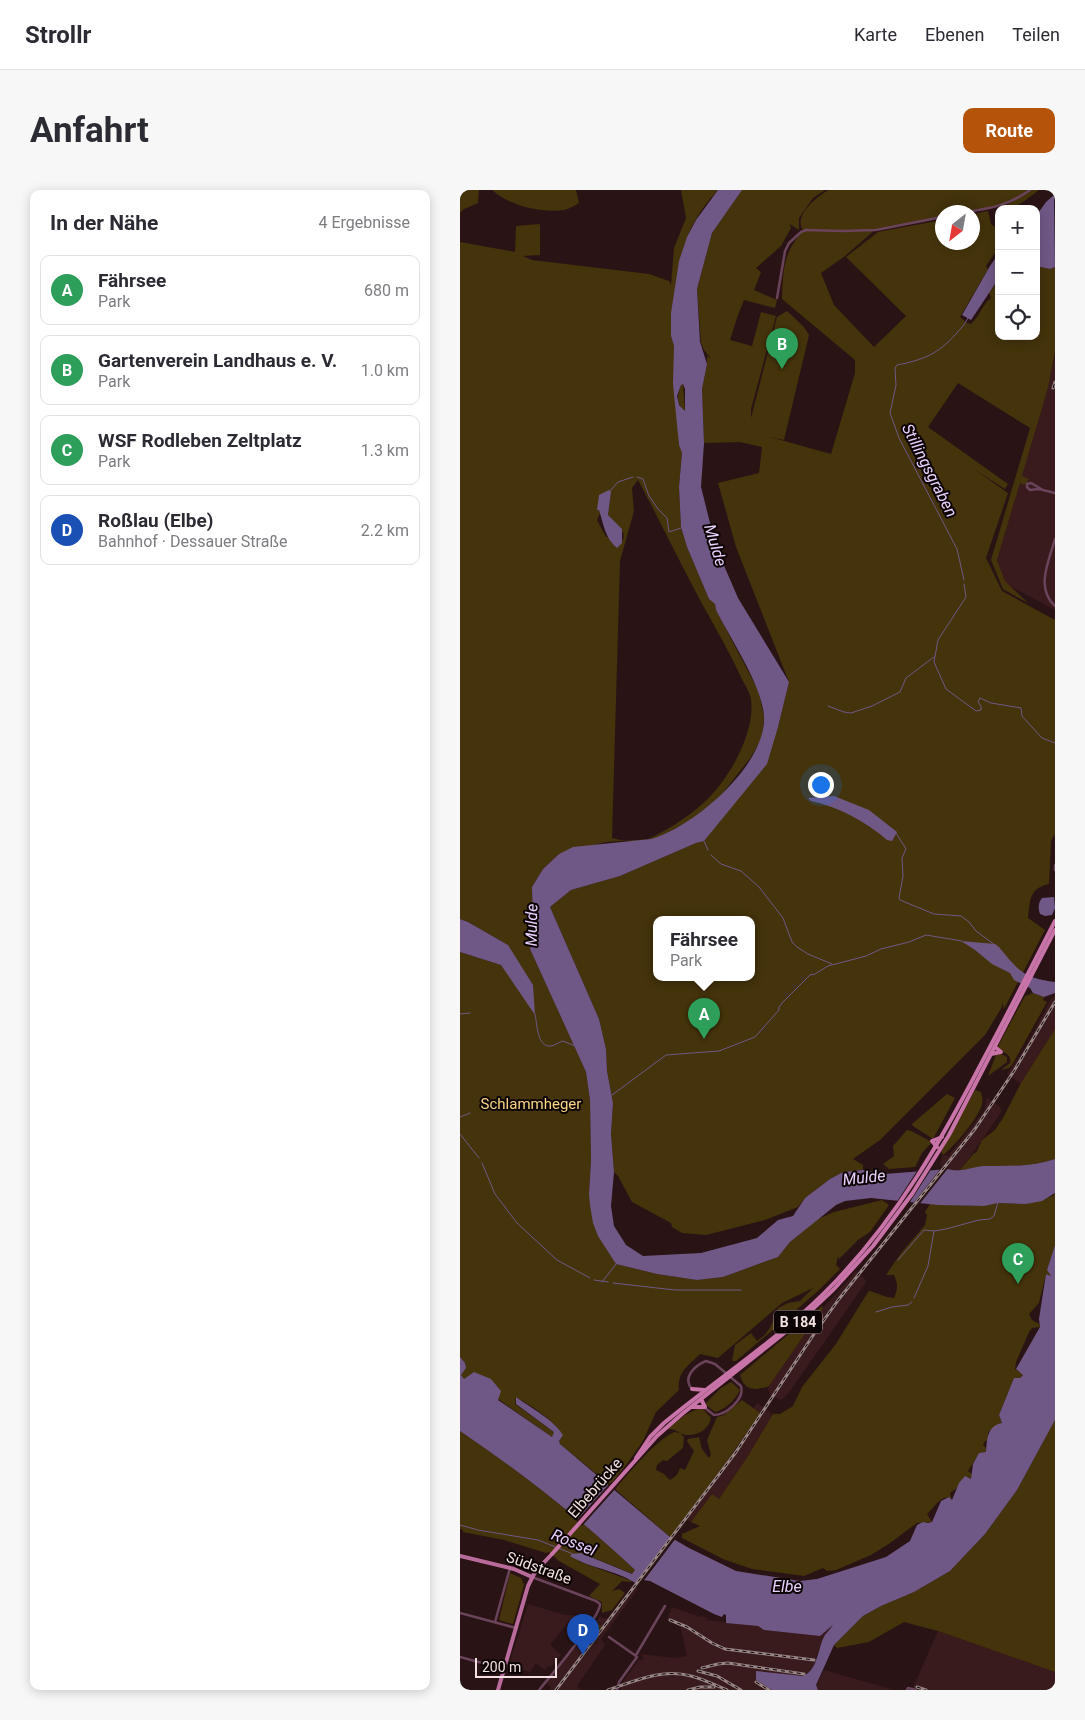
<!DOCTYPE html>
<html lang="de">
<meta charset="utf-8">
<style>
:root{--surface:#fff;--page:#f7f7f7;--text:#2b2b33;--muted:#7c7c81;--line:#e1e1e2;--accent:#b45309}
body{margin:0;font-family:Roboto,sans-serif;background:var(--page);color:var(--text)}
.controls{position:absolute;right:15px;top:15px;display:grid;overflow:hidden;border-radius:10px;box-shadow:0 2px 12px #0003}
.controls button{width:45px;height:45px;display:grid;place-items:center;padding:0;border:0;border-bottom:1px solid var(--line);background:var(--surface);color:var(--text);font:25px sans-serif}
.compass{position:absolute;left:475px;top:15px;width:45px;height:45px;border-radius:50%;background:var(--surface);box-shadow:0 2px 12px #0003;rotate:211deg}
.scale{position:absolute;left:15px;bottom:12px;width:82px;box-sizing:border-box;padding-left:5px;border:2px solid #f3e1e1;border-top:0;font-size:14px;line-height:18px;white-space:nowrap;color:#f3e1e1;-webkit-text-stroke:4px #0c0404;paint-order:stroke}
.you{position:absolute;left:360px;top:594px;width:18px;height:18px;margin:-12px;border:4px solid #fff;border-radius:50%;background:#1a73e8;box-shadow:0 0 0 8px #1a73e833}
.badge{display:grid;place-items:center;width:32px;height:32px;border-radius:50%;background:var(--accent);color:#fff;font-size:16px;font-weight:700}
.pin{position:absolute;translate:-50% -41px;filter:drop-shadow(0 1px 2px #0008)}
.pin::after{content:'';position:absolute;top:26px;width:18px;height:15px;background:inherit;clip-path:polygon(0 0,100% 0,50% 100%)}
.popup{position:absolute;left:193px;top:726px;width:102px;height:65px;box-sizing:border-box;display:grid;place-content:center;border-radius:10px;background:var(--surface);filter:drop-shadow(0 1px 4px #0005);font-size:16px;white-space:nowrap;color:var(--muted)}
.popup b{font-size:19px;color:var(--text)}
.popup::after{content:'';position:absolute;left:50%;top:100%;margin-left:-10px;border:10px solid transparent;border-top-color:var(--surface)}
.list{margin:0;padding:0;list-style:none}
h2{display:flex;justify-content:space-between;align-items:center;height:65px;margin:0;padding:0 20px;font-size:21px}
h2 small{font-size:16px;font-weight:400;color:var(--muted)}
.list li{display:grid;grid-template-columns:32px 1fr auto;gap:15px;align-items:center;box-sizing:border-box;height:70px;margin:0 10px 10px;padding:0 10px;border:1px solid var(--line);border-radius:10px}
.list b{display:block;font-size:19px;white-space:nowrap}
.list p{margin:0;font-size:16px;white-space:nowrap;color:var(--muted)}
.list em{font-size:16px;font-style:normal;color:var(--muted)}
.icon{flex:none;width:28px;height:28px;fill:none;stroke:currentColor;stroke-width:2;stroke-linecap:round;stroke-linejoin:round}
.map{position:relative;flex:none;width:595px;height:1500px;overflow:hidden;border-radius:10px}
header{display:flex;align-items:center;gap:30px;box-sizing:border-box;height:70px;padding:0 25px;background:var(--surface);border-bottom:1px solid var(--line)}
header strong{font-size:24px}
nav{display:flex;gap:28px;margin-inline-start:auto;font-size:18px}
.intro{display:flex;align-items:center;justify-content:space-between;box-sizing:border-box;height:120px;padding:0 30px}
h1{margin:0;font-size:35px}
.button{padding:12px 22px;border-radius:10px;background:var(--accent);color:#fff;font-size:18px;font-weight:700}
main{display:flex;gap:30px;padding:0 30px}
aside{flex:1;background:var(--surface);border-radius:10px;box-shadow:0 2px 12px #0003}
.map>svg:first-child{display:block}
</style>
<header>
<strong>Strollr</strong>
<nav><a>Karte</a><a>Ebenen</a><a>Teilen</a></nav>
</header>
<div class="intro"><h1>Anfahrt</h1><a class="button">Route</a></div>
<main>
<aside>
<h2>In der Nähe<small>4 Ergebnisse</small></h2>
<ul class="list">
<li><span class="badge" style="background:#2e9e5b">A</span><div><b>Fährsee</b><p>Park</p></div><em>680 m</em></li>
<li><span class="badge" style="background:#2e9e5b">B</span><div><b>Gartenverein Landhaus e. V.</b><p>Park</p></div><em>1.0 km</em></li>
<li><span class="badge" style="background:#2e9e5b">C</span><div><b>WSF Rodleben Zeltplatz</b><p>Park</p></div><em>1.3 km</em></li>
<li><span class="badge" style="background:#1a4fb4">D</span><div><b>Roßlau (Elbe)</b><p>Bahnhof · Dessauer Straße</p></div><em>2.2 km</em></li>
</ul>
</aside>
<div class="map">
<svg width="595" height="1500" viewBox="0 0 595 1500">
<rect width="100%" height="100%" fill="#2a1314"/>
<g fill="#391b1d">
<path d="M595,161v259l-45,-24 -5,-5 -8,-21 51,-172z"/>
<path d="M595,805v34l-34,54h-2l-12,-9 18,-26 26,-49z"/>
<path d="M527,908l12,8 3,5 -20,29 -22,30h-9l-10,-4 -1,-3 3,-8 5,1 36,-45z"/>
<path d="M395,1082h2l8,7 1,3 -78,112 -7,6 -11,-5 -2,-5 1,-4 34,-49 20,-29z"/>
<path d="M297,1213l13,9 2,4 -24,40 -29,43 -21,26 -17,-8 72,-109z"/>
<path d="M173,1395l5,4 -37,50 4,6 -28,41 4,4h-32l2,-3 -4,-3 40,-51 13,-16 7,2z"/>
<path d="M68,1414l37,11h9l12,7 -4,5 -2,-2 -2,2 -9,-6 -19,24 11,10 -10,12 -2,-1 -4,4 -9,-7 -6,9 -21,-7z"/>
<path d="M212,1417l28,10 1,-1 7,2 -1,2 51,6 6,4 56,6 13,-10 -8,9 -13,34 -4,5 -52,6 16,10h-151v-6l18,-24 2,1 3,-3 -4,-4 34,4 13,-2 -6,-28 -14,-9z"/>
<path d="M478,1441l117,41v18h-143z"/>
<path d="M364,1480l70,20h-76l-2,-4z"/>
</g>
<g fill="#44330b" fill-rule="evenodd">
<path d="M0,0h19l-1,13 -14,6 -4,4z"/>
<path d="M32,0h84l3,13c-5,3 -10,6 -15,7 -23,3 -54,-4 -72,-20z"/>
<path d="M221,0h37c-43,45 -41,89 -47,146l3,10 5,99 3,7 -3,35 2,40 6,20 22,52 6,5 1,6 43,82 5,25 -2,21 -11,19 -32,41 -25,21 -33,17 -10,3 -45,3 -47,12 -16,15 -11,18 1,40 -3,22 56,123 4,28 1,60 -2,34 27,70 41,10 40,6 26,-3 55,-20 12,-15 28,-23 16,-7 48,-12 7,5 -19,27 -12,8 -19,19 -1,-3 -2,9 4,4 -21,21 -25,22 -58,49h-4l3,-16 16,-12 6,8c13,-8 16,-19 21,-33l10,-5 12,-2 13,-13 -31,15 -64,55 -18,-4c-12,12 -23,18 -21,36l-23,22 -13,29 -16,23 -17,21 -50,-41 -1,-3 3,-6c-8,-16 -31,-29 -46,-38l-1,7 39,28 -2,5 -54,-38 -34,-19 -4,-5 6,-7 -1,-5 -5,-5v-406l41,13 34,48 -27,-68 -40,-23 -8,-3v-677l55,10 1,-26 24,-2v31l-17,1 9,4 117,14 20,7 2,4 3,-37 12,-30zM178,290c21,39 40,79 61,118 14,26 29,51 41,77 3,7 10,17 11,24 5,35 -25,86 -51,107 -12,11 -43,31 -58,35 -9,2 -22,-1 -30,-3l8,-277 14,-50 -2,-23zM151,302l-3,23c8,12 25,16 9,33l-5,-5 -4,-6h-2l-9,-17 3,-7 -1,-3z"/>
<path d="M282,0h83l-12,8 -14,20v12l-9,-6 1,4 -10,18 -25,22 5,4 -7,18 23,10 -2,8 -31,-8 -6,15 -8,25 22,6 -1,4 10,-38 15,4 -25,93v9l26,-101 10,-6 17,16 5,8 -25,105 -14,-3 61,17 24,-81v-13l-73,-61c1,-31 1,-44 21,-69 -10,-14 14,-34 26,-40h200c-25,18 -56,22 -87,22v5l-66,12 -31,27 -24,17 13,32 40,42 32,-31 -60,-59 32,-25 64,-12v22h30l1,-28 15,-3 3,13 8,6v17l-13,19 2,3 -28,48 7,6 4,1c9,-8 11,-19 20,-26l-2,-5 10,-13v56h37v-70l14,3 5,-2v84l-7,37 -26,88 7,3 -4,6 -5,-2 -23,77 8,21 23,22 -25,-14 -12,-29 39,-132 -72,-45 -30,44 80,57 -3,5 -31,-20 34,24 -22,65 16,33 53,29v214l-4,7 -2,43c-20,4 -19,17 -21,34l17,12 -41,79 -2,-7v5l-17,28 -105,105 -27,19 10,6v5l-20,2 -13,7 -25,19 -7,9 -33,13 -59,15 -24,-2 -10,-6 -1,-4 -39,-21 -14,-26 -4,-4 -3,-38 2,-31 -6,-32 -1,-22 -7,-30 -49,-112 21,-17 49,-14 76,-33 8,-2 74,-114 11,-45 -53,-135 -18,-64 41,-10 3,-26 -22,-5 -36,1 -2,-54 5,-25v-8l4,3 -7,-9 -3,-7 -4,-54 15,-56zM196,730h96v58h-96z"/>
<path d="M572,0h7c-11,8 -22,19 -36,19l2,-3z"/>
<path d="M223,194l2,27c-10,-8 -7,-16 -4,-26z"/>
<path d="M573,803l11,4 -1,3 4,2 -35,63 -3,3 -8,2 9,-7c2,-9 -6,-9 -12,-15l1,-4 26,-48z"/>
<path d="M595,839v130c-30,10 -64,6 -95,11l14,-17h2l6,-13 13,-10 8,-12 18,-35z"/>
<path d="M541,864l6,3v5l-19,14 8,-21z"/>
<path d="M515,900l6,2c1,4 2,8 1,12 -2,12 -29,44 -39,51l-2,-3z"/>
<path d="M487,904l8,4 -22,41 -20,-13 -1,-2z"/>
<path d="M447,940l4,1 21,11 -10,11 -7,14 -26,2 -6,-5 11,-8 -1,-10z"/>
<path d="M595,1003v52l-8,25 5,6 -6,-2 -7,29 -10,11 3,6 7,4 1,3 -8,1 -3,4 -13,30 -1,7 8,5 -3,4h-6l-15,37 3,8 -14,9v9h-3l-2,4 3,3v4l-7,2 -11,17 4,3 -1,5 -6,-3 -8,12 -7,5 2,7 -3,-3c-11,1 -14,10 -22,17l5,8 -15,1 -27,20 -19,12 -35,15 -9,1 -4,-3 -19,8 -52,-7 -29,-10 -41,-21v-4l18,-8 -9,-4 21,-28 7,5 29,-43 25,-42h7l13,-8 9,-19 34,-43 32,-52 2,-1 17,6 7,1c4,-10 4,-14 0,-23h-8l15,-22 24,-28 2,-10 -2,-3 5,-8 44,2 24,-3 28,1 27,-8z"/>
<path d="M362,1116l1,2 -54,78c-14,5 -25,5 -29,-11z"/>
<path d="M271,1192l9,8c-4,9 -15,20 -25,22l-10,-8 16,-16z"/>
<path d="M282,1210l18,13 -34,49 -56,75 -55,-48c16,-18 38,-46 59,-57l6,1 4,4 -1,11 -16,13 -4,-1 -6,5 -1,5 8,4 6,6 7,-5 3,-7 5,2 9,-19 -7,-10 1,-2 11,-2 3,12 7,9 2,-3 -4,-15 10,-23 7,-2z"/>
<path d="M237,1219h6l8,9c-2,11 -13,18 -25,17 -7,-1 -10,-7 -19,-6l18,-14z"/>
<path d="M595,1230v252l-117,-41 -34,-9 -35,20 -32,6 -3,-3 29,-29 18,-10 33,-14 36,-21 35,-37 32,-44z"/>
<path d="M0,1241c62,42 121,88 175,139l-2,4 -39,-16 -16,3 54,20 -1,1 -9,-1 -10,10 7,-2 6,4 -13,17 -10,3v-11l-13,-6 11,-12 -41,-23 -10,-9 -3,1 -42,-13 -41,-8v-2l-3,-1z"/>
<path d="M50,1383l11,5 3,7 -11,39 -14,-4z"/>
<path d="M135,1431l7,6 -12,16 -2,-1 2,-8 3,2 1,-2 -4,-4 2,-2h2z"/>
</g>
<g fill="#705886" fill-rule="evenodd">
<path d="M258,0h24l-30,43 -15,56 3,53 7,22 -5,25 2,54 -3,44 15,60 22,51 51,84 -11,45 -11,37 -63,77 -8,2 -76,33 -49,14 -21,17 49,112 7,30 1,22 6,32 -2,31 3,38 -3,34 3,20 12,19 17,11 58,-3 56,-15 21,-18 15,-4 12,-18 25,-19 13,-7 20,-2 22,4 63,-5c11,4 24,-2 35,-3 24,0 49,1 72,-7v34l-13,8 -16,3 -28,-1 -14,3 -46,-1 -67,-7 -26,3 -9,4 -46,37 -12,15 -55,20 -26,3 -40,-6 -41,-10 -18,-28 -5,-13 -3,-18 -1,-11 2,-34 -1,-60 -4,-28 -56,-123 3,-22 -1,-40 11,-18 16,-15 14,-7 78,-8c43,-12 115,-74 113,-122 -1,-30 -34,-79 -48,-107l-1,-6 -6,-5 -22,-52 -6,-20 -2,-40 3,-34 -3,-8 -6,-61 1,-38 -3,-10v-23l8,-52 8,-24 9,-17zM223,194l2,5v22l-6,-6 -2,-9 4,-11z"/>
<path d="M594,5l1,72 -5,2 -14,-3v-50l10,-14z"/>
<path d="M539,63v25l-28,42 -9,-5 28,-49z"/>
<path d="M149,300l2,2 -3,23 14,14v14l-5,5c-11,-8 -14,-25 -18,-38h-2l2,-15z"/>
<path d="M374,606l35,14 28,22 -5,9 -5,-1c-22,-19 -48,-33 -76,-39l-3,-3z"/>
<path d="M594,707l1,11 -3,7 -7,1 -5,-2c-2,-6 -2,-11 2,-16z"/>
<path d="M0,729l8,3 40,23 25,40 2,30 -34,-50 -41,-13z"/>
<path d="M501,751l34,3 4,3c20,24 24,31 56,35v11l-11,4 -11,-4 -3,-5 -16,-8 -4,-7 -18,-9 -17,-14z"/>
<path d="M595,1055v175l-38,70 -32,44 -35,37 -36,21 -33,14 -18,10 -29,29 -18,40 2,5h-46l-16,-10v-9l47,5c15,-5 15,-30 22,-41 3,-4 6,-7 8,-10l-13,11 -56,-6 -6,-4 -32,-3v-8l-2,-1 -2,3 -8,-3 -64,-33 -7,-1 -5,5c-20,-15 -47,-16 -68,-29l2,-2 9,-1 51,21 3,-4c-54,-51 -113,-97 -175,-139v-74l5,6 1,5 -5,7 3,4 10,-7 17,7 10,12 -3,9 54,37 2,-5 -38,-28v-7c15,11 37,22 47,38l-4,6 1,3 110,93 19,11 47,23 64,10 17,-2 69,-22 24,-16 7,-16 6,-3 5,1 4,-1 9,-21 8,-4 3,3 7,-17 6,-7 6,3 2,-15 6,-11 7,-1c1,-13 1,-26 16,-29l-3,-8 15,-37h6l3,-3 -7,-6 24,-42 -1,-8 7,-45 5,2 -4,-6z"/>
</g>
<g fill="#2a1314">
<path d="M482,977h7l-31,39 -6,-1z"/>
<path d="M459,978h13l-24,37 -12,-2z"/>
<path d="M151,1292l6,5 -35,39 -6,-5z"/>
<path d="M212,1345l4,3 -37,49 -5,-2z"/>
</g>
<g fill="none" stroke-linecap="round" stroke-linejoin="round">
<g stroke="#705886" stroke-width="1">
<path d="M177,287l6,2 6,17 9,13 9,9 2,14 12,-4"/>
<path d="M150,301l8,-9 15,-5"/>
<path d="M504,390l-7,-31 -58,-111 -9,-25 6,-28 -1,-17 2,-3c26,-5 41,-11 59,-31 4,-5 9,-9 12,-16"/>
<path d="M504,394l2,13 -28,43 -4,22 12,27 30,22 5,-1v-4l-3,-4 2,-4 11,5 30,5 1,8 20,22 13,5"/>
<path d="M368,516l16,6 7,1 21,-7 28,-14 6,-14 28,-21"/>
<path d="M436,643l10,16 -4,9 1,18 -4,22 1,2 34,14 27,2 8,6 7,9 19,14"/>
<path d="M244,651l4,9"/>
<path d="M251,665l10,9 20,7 18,16 24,31 9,24 5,5 11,7 24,10"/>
<path d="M0,824l10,-1"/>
<path d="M75,824c2,9 2,30 13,32 5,1 11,-4 15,-5l12,5"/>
<path d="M152,905l54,-40 53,-4 36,-14 24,-27v-3l4,-5 27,-27 5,-1 13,-8 38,-10 15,-7 28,-7 17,-7 36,6"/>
<path d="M0,927l10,-4"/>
<path d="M0,944l19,24"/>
<path d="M22,973l13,31 22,29 40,37 33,18"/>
<path d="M438,1070l26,-30 10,1 12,-2 33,-9 11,-1 4,-3 4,-14"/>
<path d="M134,1090l14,2"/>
<path d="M142,1092l15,-19"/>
<path d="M153,1093l62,7h66"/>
<path d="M454,1108l14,-32 6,-35"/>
<path d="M416,1122l16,-5 16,-2 4,-3"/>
<path d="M0,1335l18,5 60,10 35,14"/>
</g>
<g stroke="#6a445b" stroke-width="2.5">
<path d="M507,22c25,-4 42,-7 63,-22"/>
<path d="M317,108l8,-47 4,-8 12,-11 5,-2 36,1 34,-1 66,-13"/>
<path d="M583,300l-12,-7 -4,1v3l3,3 9,-1 16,4"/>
<path d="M595,349c-6,22 -20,49 0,67"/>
<path d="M595,675v5"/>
<path d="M232,1199c-10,-11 2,-23 14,-28l9,3 26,22c4,13 -15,29 -27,29l-9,-7"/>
<path d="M72,1387l64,24 4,3c1,12 -50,73 -61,86"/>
<path d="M0,1423l56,15"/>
<path d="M35,1432l15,-54"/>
<path d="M149,1447l27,19"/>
<path d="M176,1465l29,-49"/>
<path d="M0,1467l44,12"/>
<path d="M447,1500l1,-2 8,2"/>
</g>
<path stroke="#6a445b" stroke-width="2.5" d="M157,1500l2,-8 18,-25"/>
<g stroke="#b96c9c" stroke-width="4">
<path d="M0,1366l54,13 18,8"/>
<path d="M38,1500l30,-104 7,-14 17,-18"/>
</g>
<g stroke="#c974a9" stroke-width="4">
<path d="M531,864l10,-2 -6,-5"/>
<path d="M477,957l-5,-6 10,-4"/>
<path d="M232,1199l13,1"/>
<path d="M231,1217h14l-4,-8"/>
<path d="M176,1268l14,-21 14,-14c57,-47 121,-88 172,-142 62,-65 105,-140 146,-219 25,-47 49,-94 73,-141"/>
<path d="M92,1364l105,-118 25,-22 120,-95 32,-30 39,-43 39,-52 37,-59 106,-205"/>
</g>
<g stroke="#998585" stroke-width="3">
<g id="rail">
<path d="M593,198l2,-6"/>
<path d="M210,1430l17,7 25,16 13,6 89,11"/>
<path d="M242,1478l16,-4 10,-1 76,11"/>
<path d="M238,1481l19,5 24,14"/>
<path d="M296,1492l13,8"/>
<path d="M457,1497l9,3"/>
<path d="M96,1500l180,-238 78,-118 25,-35 136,-170 39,-58 41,-69"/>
<path d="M148,1500c27,-9 54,-22 83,-14 12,3 24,9 36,14"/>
<path d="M228,1500l12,-3h14"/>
</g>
</g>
<use href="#rail" stroke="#0c0404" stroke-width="1" stroke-dasharray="4" stroke-linecap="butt"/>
</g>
<g text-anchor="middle" stroke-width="4" stroke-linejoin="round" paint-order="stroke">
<rect fill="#0c0404" stroke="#ae9f9f" stroke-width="1" x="314" y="1120.5" width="48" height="23" rx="4"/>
<g font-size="14" font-weight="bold" fill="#f3e1e1">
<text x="338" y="1137">B 184</text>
</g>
<g font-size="15" fill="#f9d484" stroke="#0c0404">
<text x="71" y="919">Schlammheger</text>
</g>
<g font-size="15" fill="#f3e1e1" stroke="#0c0404">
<text transform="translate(135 1298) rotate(-49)" y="5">Elbebrücke</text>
<text transform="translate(79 1378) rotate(20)" y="5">Südstraße</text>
</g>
<g font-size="16" font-style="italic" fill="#e9d2fe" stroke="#0c0404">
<text transform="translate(470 280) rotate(63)" y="6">Stillingsgraben</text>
<text transform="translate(256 355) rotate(73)" y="6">Mulde</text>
<text transform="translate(71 735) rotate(-89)" y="6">Mulde</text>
<text transform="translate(404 987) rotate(-6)" y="6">Mulde</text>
<text transform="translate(114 1352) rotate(22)" y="6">Rossel</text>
<text x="327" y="1402">Elbe</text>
</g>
</g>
</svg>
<div class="controls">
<button>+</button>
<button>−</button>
<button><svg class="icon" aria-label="locate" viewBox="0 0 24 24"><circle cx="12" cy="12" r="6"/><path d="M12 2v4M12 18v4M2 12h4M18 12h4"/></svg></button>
</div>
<svg class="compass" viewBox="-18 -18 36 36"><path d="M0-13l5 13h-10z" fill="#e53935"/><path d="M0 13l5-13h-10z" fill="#7c7c81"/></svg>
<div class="scale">200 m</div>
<div class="you"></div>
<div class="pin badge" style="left:244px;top:849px;background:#2e9e5b">A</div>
<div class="popup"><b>Fährsee</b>Park</div>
<div class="pin badge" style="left:322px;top:179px;background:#2e9e5b">B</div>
<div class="pin badge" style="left:558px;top:1094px;background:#2e9e5b">C</div>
<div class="pin badge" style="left:123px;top:1465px;background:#1a4fb4">D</div>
</div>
</main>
